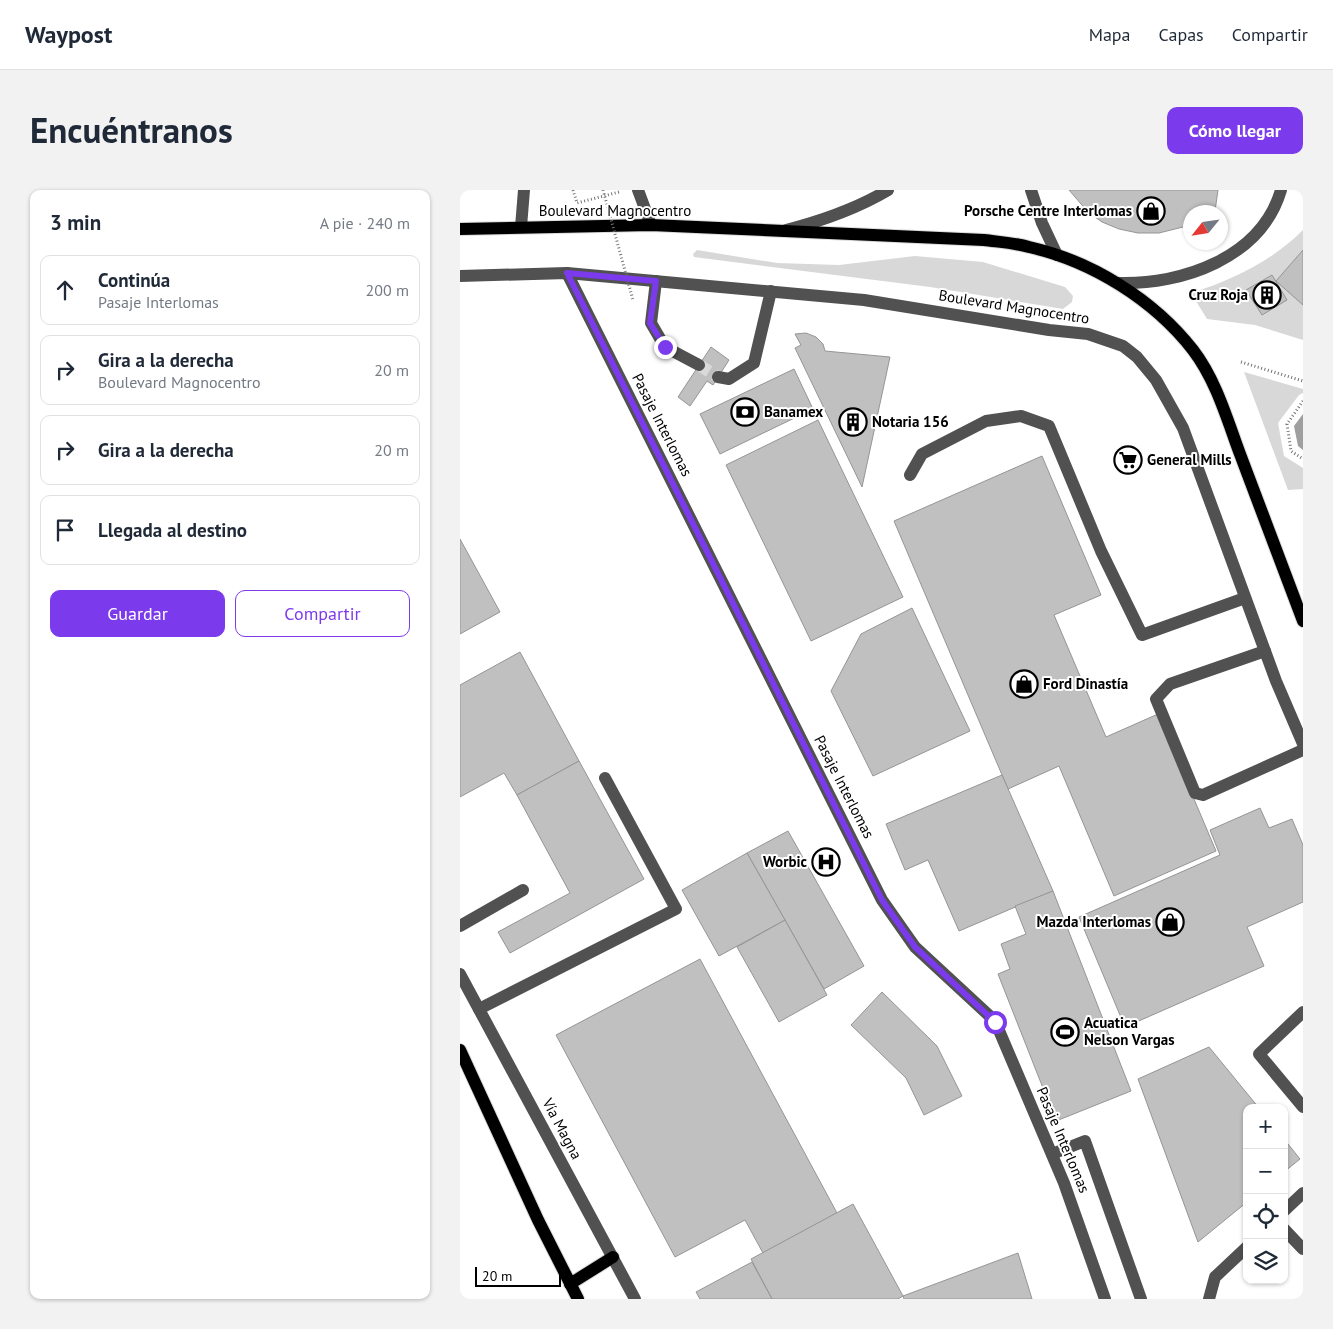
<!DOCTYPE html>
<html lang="es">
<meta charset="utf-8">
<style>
:root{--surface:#fff;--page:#f2f2f3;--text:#1f2937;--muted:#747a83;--line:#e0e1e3;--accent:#7c3aed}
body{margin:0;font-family:"PT Sans",sans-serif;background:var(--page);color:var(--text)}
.controls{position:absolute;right:15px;bottom:15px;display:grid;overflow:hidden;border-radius:10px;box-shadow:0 1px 4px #0004}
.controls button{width:45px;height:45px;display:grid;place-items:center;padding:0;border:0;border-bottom:1px solid var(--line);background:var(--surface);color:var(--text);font:25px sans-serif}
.compass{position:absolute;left:723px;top:15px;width:45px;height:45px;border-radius:50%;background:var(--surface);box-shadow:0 1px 4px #0004;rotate:240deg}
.scale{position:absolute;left:15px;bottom:12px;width:86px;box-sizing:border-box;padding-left:5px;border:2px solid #000;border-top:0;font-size:14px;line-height:18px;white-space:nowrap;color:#000;-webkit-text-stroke:4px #fff;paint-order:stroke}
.stop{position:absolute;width:15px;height:15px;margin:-11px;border:4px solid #7c3aed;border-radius:50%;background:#fff}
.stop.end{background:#7c3aed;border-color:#fff;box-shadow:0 1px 5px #0008}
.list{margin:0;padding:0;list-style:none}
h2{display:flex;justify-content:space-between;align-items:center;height:65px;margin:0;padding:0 20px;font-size:21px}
h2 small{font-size:16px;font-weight:400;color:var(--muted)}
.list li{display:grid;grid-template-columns:32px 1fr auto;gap:15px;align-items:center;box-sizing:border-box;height:70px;margin:0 10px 10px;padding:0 10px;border:1px solid var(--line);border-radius:10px}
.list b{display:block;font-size:19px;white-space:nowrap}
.list p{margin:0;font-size:16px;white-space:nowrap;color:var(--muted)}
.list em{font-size:16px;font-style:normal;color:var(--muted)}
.actions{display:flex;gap:10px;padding:15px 20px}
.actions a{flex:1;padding:11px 0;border:1px solid var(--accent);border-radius:10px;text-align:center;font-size:18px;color:var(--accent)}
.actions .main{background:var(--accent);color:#fff}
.icon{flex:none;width:28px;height:28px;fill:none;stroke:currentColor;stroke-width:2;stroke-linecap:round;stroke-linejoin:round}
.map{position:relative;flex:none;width:843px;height:1109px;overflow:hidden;border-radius:10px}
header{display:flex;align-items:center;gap:30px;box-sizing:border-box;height:70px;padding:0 25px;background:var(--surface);border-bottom:1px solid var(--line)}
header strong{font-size:24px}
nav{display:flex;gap:28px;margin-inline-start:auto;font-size:18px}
.intro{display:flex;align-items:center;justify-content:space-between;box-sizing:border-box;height:120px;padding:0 30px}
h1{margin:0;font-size:35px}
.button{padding:12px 22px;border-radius:10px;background:var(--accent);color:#fff;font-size:18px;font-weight:700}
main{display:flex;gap:30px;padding:0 30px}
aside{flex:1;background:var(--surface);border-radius:10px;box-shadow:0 1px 4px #0004}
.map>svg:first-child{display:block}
</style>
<header>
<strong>Waypost</strong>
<nav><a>Mapa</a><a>Capas</a><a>Compartir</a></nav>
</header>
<div class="intro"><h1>Encuéntranos</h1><a class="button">Cómo llegar</a></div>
<main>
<aside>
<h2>3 min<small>A pie · 240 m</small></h2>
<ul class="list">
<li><svg class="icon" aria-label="ahead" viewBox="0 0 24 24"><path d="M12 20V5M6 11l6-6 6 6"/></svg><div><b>Continúa</b><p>Pasaje Interlomas</p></div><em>200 m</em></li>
<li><svg class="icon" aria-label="right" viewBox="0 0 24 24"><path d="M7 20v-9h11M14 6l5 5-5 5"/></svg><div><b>Gira a la derecha</b><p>Boulevard Magnocentro</p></div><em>20 m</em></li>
<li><svg class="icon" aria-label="right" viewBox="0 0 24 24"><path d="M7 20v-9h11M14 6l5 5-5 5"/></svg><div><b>Gira a la derecha</b></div><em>20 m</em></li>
<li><svg class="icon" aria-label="arrive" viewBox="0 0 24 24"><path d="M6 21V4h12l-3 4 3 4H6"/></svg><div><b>Llegada al destino</b></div></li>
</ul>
<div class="actions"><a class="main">Guardar</a><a>Compartir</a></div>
</aside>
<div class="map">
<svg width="843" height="1109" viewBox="0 0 843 1109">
<rect width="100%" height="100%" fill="#fff"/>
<g fill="#d8d8d8">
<path d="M843,40v110l-48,-15 -48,-6 -16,-26c42,-13 81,-32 112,-63z"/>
<path d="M237,60l80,13 62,2 76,-9 68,6 82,25 8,9 -1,6 -9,7 -133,-22 -236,-30 -1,-3z"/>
<path d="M784,182l59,17v4l-4,2 -21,28 6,33 19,12v21l-15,1z"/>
</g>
<path fill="#9f9f9f" d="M843,224v36l-5,-4 -4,-20z"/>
<g fill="#c0c0c0" stroke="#959595">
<path d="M609,0h149l-3,21 -24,1v13l-32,8h-21l-19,-4 -17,-7 -14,-10z"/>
<path d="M843,60v55l-27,-24z"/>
<path d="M812,85l15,25 -25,15 -16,-25z"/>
<path d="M346,143l10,4 7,7 2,7 65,6 -28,130 -67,-139 6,-3 -6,-11z"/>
<path d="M251,157l18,13 -16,25 -6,-4 -17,25 -12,-9z"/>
<path d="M334,179l19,40 -93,45 -20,-40z"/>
<path d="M358,230l85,177 -92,44 -85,-176z"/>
<path d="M582,266l59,139 -47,20 52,122 52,-23 58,137 -102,45 -55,-130 -51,23 -114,-268z"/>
<path d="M0,349l40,73 -40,22z"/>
<path d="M452,418l58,123 -97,45 -42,-85 30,-57z"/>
<path d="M60,462l59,109 -62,34 -13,-22 -44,24v-112z"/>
<path d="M119,571l65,118 -134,74 -12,-21 72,-39 -53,-98z"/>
<path d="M542,585l51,116 -94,40 -31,-71 -23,10 -19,-46z"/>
<path d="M800,618l9,20 23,-9 11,26v57l-56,25 17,39 -139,61 -46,-110 141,-62 -10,-25z"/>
<path d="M328,641l76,135 -40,23 -77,-136z"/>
<path d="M287,663l38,67 -66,36 -37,-66z"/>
<path d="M593,701l78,200 -75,30 -58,-147 12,-5 -9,-25 25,-10 -11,-28z"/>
<path d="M325,730l42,75 -48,27 -42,-75z"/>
<path d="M240,769l137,254 -74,40 -18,-33 -70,37 -119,-222z"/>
<path d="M422,802l55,54 25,50 -38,19 -18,-37 -55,-53z"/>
<path d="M749,857l50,61h-12v94l-49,40 -60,-163z"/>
<path d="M824,949l16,20 -16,13z"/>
<path d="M393,1014l50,92 -5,3h-126l-21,-40z"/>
<path d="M558,1063l14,46h-128l-1,-3z"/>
<path d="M292,1072l20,37h-72l-4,-7z"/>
</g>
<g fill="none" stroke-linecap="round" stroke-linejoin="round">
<path stroke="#d9d9d9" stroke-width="12" stroke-dasharray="12 6" stroke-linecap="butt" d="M239,175l19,12"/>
<g stroke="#dbdbdb" stroke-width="14">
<g id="major">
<path d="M0,39l191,-4 333,15c15,2 31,3 45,7 63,14 125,53 164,103 23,30 34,69 47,104 21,55 42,111 63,167"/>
<path d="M0,860l78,170 40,79"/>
<path d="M110,1094l43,-27"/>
</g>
</g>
<g stroke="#737373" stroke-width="3" stroke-dasharray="1 2.5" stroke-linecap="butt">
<path d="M113,0l4,13 42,-11"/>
<path d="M781,172l62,19"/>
<path d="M843,211l-16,23 4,27 12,8"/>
</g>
<g stroke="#515151" stroke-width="12">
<path d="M178,0l13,35"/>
<path d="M571,0l11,33 15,32"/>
<path d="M61,37l3,-37"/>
<path d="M326,40c35,-9 70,-21 102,-40"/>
<path d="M107,83l315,627 33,47 80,74 69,162 41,116"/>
<path d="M0,86l107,-3 297,27 185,30 39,4 35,12 14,11 19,23 27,48 93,253 27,63"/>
<path d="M196,91l-5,42 14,24 34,18"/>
<path d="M658,93c64,2 143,-25 163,-93"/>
<path d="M258,187l11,2 25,-16 17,-72"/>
<path d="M450,285l12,-21 64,-33 35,-5 28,10 52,125 41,84 103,-37"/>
<path d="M805,461l-95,33 -14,15 39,94 8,2 100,-45"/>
<path d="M0,736l63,-36"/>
<path d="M0,784l175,325"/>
<path d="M19,819l197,-100 -71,-131"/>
<path d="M843,822l-44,42 44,53"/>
<path d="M592,964l33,-13 56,158"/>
<path d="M824,1021l19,-18"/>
<path d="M824,1039l19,20"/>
<path d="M749,1109l6,-22 32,-30"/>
</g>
<use href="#major" stroke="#000" stroke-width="12"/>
<path stroke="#737373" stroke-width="3" stroke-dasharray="1 2.5" stroke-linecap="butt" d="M143,0l30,110"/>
</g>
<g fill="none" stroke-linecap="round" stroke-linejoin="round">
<path stroke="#7c3aed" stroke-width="6" d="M205,157l-15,-24 6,-42 -89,-8 315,627 33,47 80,75"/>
</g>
<defs>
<g id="shop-ring" transform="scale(1.4375)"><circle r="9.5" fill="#fff" stroke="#000" stroke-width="1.5"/><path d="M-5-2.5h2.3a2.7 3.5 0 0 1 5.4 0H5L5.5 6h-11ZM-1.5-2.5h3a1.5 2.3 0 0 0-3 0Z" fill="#000"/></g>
<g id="building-ring" transform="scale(1.4375)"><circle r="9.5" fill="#fff" stroke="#000" stroke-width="1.5"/><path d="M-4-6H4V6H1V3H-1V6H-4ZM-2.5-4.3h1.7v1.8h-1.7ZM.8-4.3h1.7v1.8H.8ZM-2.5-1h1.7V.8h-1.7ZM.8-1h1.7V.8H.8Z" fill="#000"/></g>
<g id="bank-ring" transform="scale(1.4375)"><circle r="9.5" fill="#fff" stroke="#000" stroke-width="1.5"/><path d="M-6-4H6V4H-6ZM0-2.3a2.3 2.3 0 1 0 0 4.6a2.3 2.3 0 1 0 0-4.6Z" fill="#000"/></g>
<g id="supermarket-ring" transform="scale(1.4375)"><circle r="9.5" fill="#fff" stroke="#000" stroke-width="1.5"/><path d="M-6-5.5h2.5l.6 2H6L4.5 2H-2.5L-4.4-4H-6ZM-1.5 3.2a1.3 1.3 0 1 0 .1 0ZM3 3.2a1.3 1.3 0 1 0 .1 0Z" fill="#000"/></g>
<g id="hospital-ring" transform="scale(1.4375)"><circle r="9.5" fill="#fff" stroke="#000" stroke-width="1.5"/><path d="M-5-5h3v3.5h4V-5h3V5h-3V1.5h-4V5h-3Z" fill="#000"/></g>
<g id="stadium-ring" transform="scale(1.4375)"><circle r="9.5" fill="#fff" stroke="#000" stroke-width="1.5"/><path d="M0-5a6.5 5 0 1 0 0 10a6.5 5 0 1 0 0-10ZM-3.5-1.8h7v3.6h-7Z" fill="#000"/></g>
</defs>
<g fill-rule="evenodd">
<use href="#shop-ring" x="691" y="21"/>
<use href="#building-ring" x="807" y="105"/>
<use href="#bank-ring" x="285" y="222"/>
<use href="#building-ring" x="393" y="232"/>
<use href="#supermarket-ring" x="668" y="270"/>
<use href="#shop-ring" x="564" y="494"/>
<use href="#hospital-ring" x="366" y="672"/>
<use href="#shop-ring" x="710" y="732"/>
<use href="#stadium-ring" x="605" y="842"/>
</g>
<g text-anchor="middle" stroke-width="4" stroke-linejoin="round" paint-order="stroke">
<g font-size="15" fill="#000" stroke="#fff">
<text x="155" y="26">Boulevard Magnocentro</text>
<text transform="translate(554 117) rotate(9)" y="5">Boulevard Magnocentro</text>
<text transform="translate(202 235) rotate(63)" y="5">Pasaje Interlomas</text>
<text transform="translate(384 597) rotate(63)" y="5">Pasaje Interlomas</text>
<text transform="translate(102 939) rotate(62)" y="5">Vía Magna</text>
<text transform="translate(603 950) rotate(67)" y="5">Pasaje Interlomas</text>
</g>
<g font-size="15" font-weight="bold" fill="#000" stroke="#fff" text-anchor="start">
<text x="672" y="26" text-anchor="end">Porsche Centre Interlomas</text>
<text x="788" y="110" text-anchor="end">Cruz Roja</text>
<text x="304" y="227">Banamex</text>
<text x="412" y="237">Notaria 156</text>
<text x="687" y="275">General Mills</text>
<text x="583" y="499">Ford Dinastía</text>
<text x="347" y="677" text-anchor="end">Worbic</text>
<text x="691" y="737" text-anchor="end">Mazda Interlomas</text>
<text x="624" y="838">Acuatica<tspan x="624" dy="17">Nelson Vargas</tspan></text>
</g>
</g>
</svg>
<div class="controls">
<button>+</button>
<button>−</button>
<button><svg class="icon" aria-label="locate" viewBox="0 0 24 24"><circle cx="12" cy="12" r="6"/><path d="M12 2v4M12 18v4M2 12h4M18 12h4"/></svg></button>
<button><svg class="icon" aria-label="layers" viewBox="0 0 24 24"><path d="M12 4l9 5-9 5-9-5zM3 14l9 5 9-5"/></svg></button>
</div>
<svg class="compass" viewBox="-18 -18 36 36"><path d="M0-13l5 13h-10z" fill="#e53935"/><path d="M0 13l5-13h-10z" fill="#747a83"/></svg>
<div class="scale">20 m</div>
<div class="stop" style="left:535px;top:832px"></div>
<div class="stop end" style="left:205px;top:157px"></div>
</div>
</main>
